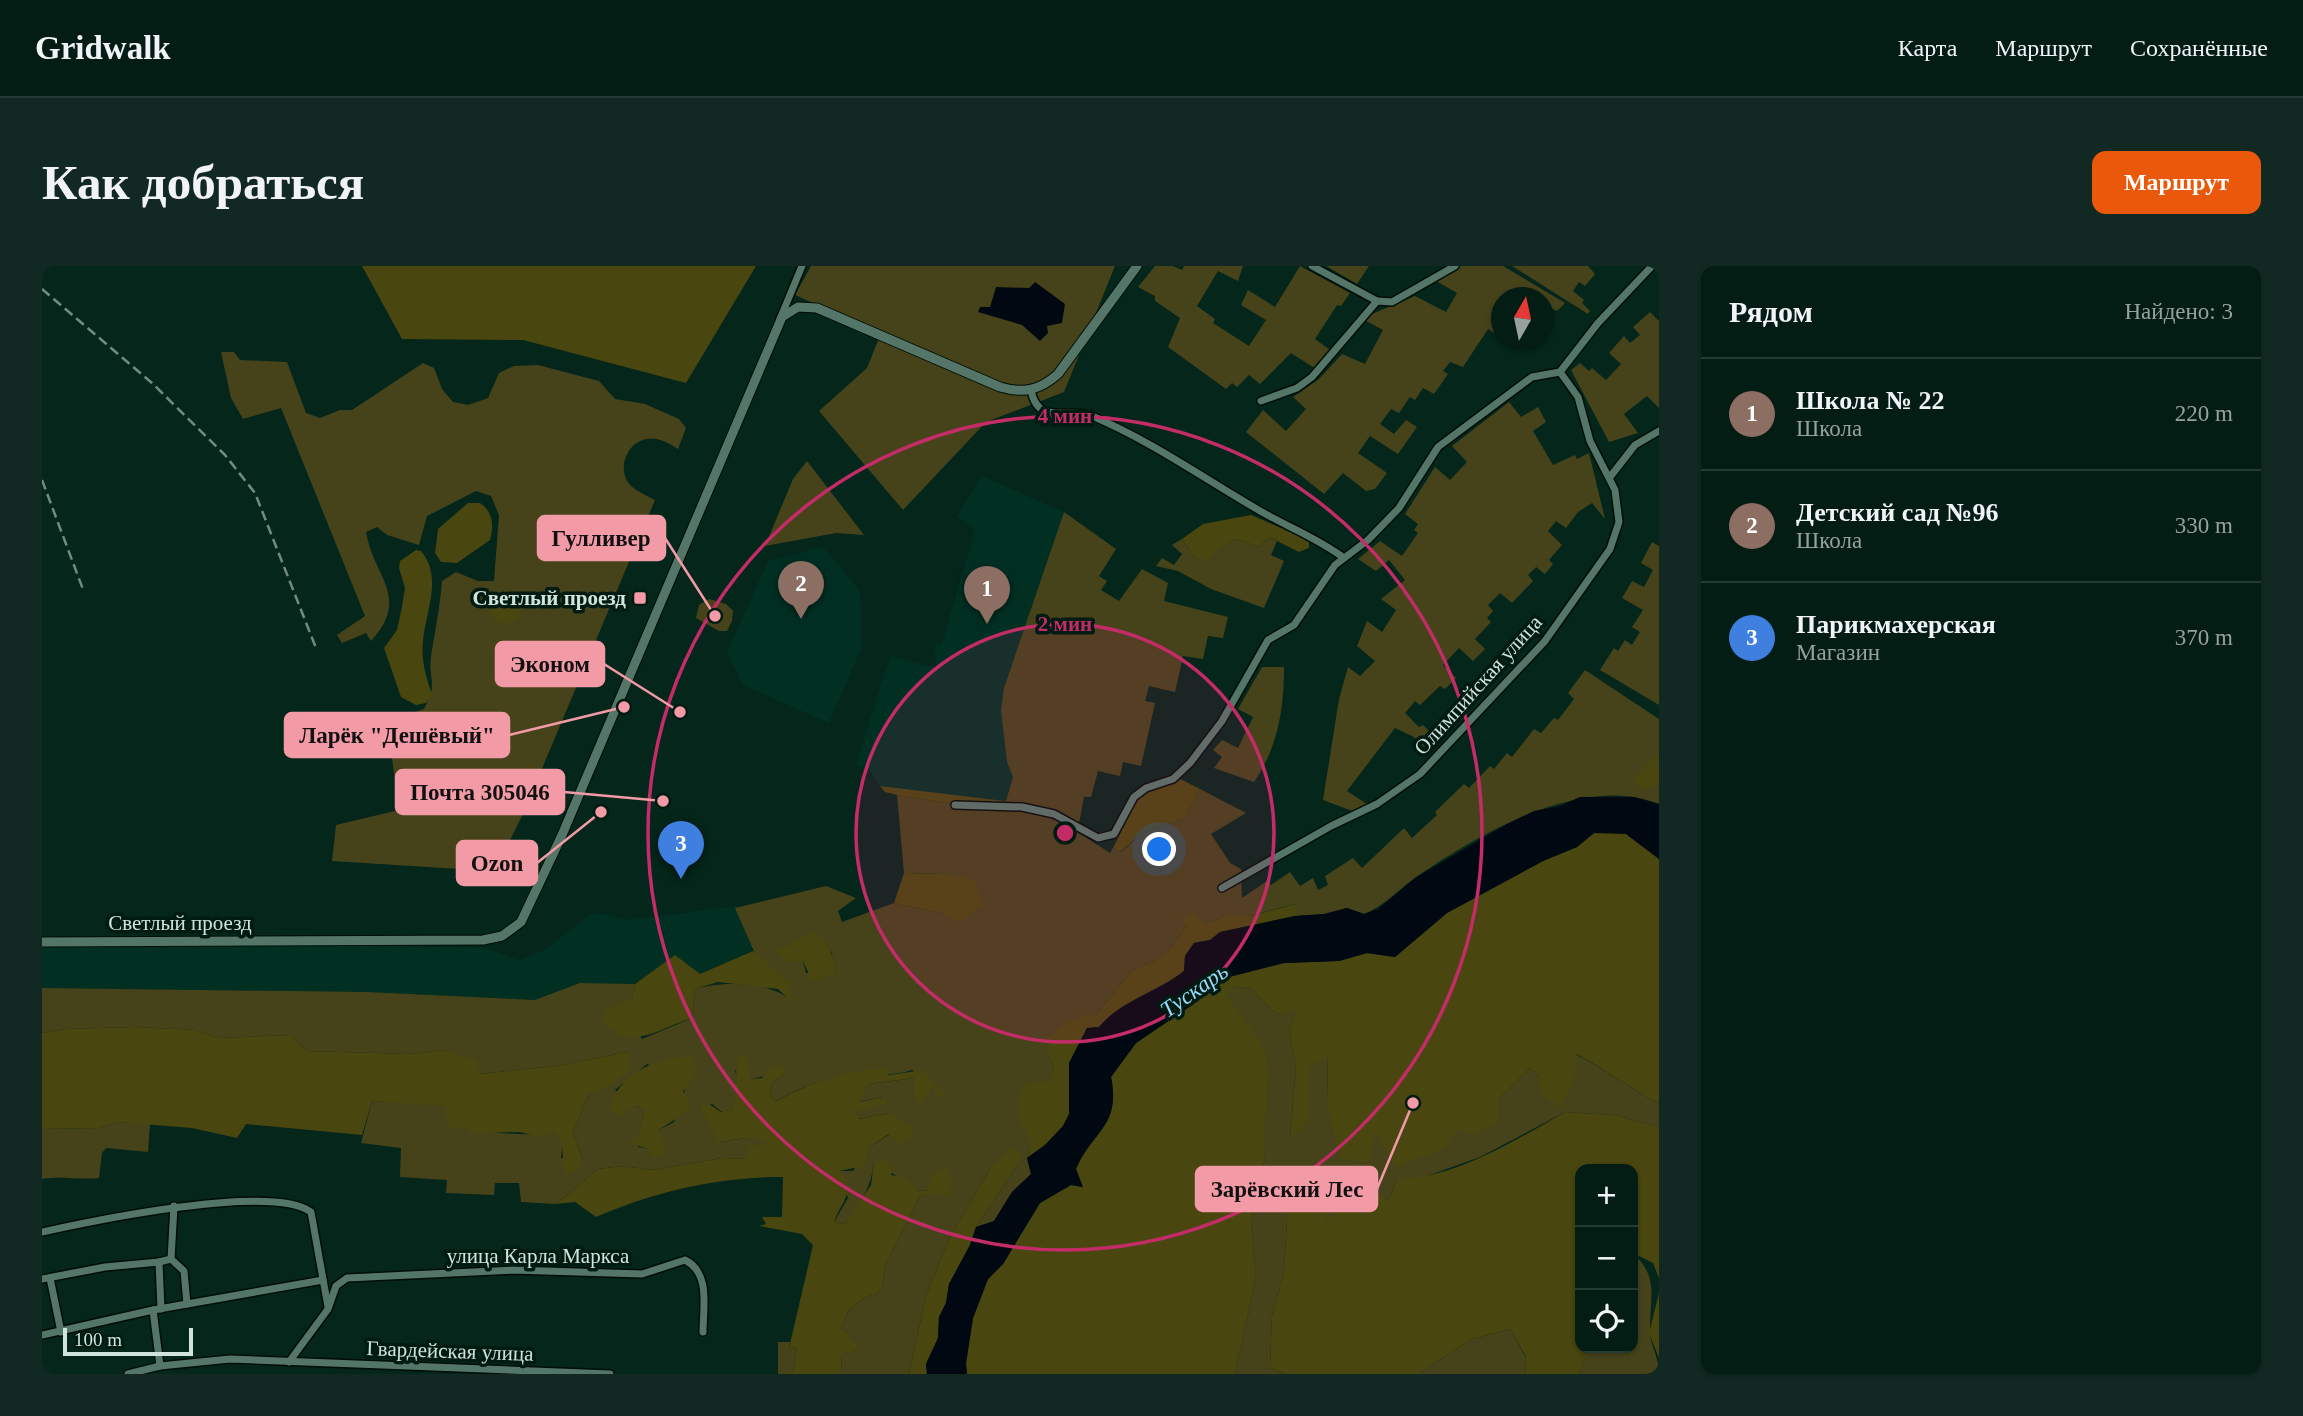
<!DOCTYPE html>
<html lang="ru">
<meta charset="utf-8">
<style>
:root{--surface:#031c14;--page:#112922;--text:#f1f3f6;--muted:#97a1a0;--line:#243a34;--accent:#ea580c}
body{margin:0;font-family:Georgia,serif;background:var(--page);color:var(--text)}
.controls{position:absolute;right:21px;bottom:21px;display:grid;overflow:hidden;border-radius:14px;box-shadow:0 2px 5px #0004}
.controls button{width:63px;height:63px;display:grid;place-items:center;padding:0;border:0;border-bottom:2px solid var(--line);background:var(--surface);color:var(--text);font:35px sans-serif}
.compass{position:absolute;left:1449px;top:21px;width:63px;height:63px;border-radius:50%;background:var(--surface);box-shadow:0 2px 5px #0004;rotate:9deg}
.scale{position:absolute;left:21px;bottom:18px;width:130px;box-sizing:border-box;padding-left:7px;border:4px solid #d1e4dc;border-top:0;font-size:19px;line-height:24px;white-space:nowrap;color:#d1e4dc;-webkit-text-stroke:5px #001c12;paint-order:stroke}
.you{position:absolute;left:1118px;top:584px;width:24px;height:24px;margin:-18px;border:5px solid #fff;border-radius:50%;background:#1a73e8;box-shadow:0 0 0 10px #1a73e833}
.badge{display:grid;place-items:center;width:46px;height:46px;border-radius:50%;background:var(--accent);color:#fff;font-size:23px;font-weight:700}
.pin{position:absolute;translate:-50% -58px;filter:drop-shadow(0 2px 4px #0008)}
.pin::after{content:'';position:absolute;top:37px;width:24px;height:21px;background:inherit;clip-path:polygon(0 0,100% 0,50% 100%)}
.list{margin:0;padding:0;list-style:none}
h2{display:flex;justify-content:space-between;align-items:center;height:91px;margin:0;padding:0 28px;font-size:30px}
h2 small{font-size:23px;font-weight:400;color:var(--muted)}
.list li{display:grid;grid-template-columns:46px 1fr auto;gap:21px;align-items:center;box-sizing:border-box;height:112px;padding:0 28px;border-top:2px solid var(--line)}
.list b{display:block;font-size:26px;white-space:nowrap}
.list p{margin:0;font-size:23px;white-space:nowrap;color:var(--muted)}
.list em{font-size:23px;font-style:normal;color:var(--muted)}
.icon{flex:none;width:38px;height:38px;fill:none;stroke:currentColor;stroke-width:2;stroke-linecap:round;stroke-linejoin:round}
.map{position:relative;flex:none;width:1617px;height:1108px;overflow:hidden;border-radius:14px}
header{display:flex;align-items:center;gap:42px;box-sizing:border-box;height:98px;padding:0 35px;background:var(--surface);border-bottom:2px solid var(--line)}
header strong{font-size:33px}
nav{display:flex;gap:38px;margin-inline-start:auto;font-size:24px}
.intro{display:flex;align-items:center;justify-content:space-between;box-sizing:border-box;height:168px;padding:0 42px}
h1{margin:0;font-size:49px}
.button{padding:18px 32px;border-radius:14px;background:var(--accent);color:#fff;font-size:24px;font-weight:700}
main{display:flex;gap:42px;padding:0 42px}
aside{flex:1;background:var(--surface);border-radius:14px;box-shadow:0 2px 5px #0004}
.map>svg:first-child{display:block}
</style>
<header>
<strong>Gridwalk</strong>
<nav><a>Карта</a><a>Маршрут</a><a>Сохранённые</a></nav>
</header>
<div class="intro"><h1>Как добраться</h1><a class="button">Маршрут</a></div>
<main>
<div class="map">
<svg width="1617" height="1108" viewBox="0 0 1617 1108">
<rect width="100%" height="100%" fill="#04261b"/>
<g fill="#013023">
<path d="M940,210l82,36 -60,176 3,74 6,15 -7,25 -126,-16 -10,-15 -14,-6 34,-109 46,12 -1,-24h7l33,-114 -18,-14z"/>
<path d="M781,281l37,44 2,56 -33,76 -86,-38 -16,-33 41,-91z"/>
<path d="M694,640l17,45 -53,23 -25,-19 -40,29 -55,-1 -45,17 -168,-8 -325,-4v-41l283,-2 161,3 32,12 25,-9 45,-35 10,-3 30,7z"/>
</g>
<g fill="#46431b" fill-rule="evenodd">
<path d="M769,0h304l-51,126 -78,30 -83,88 -84,-99 48,-43 14,-35 -86,-38z"/>
<path d="M1113,0h18l9,4 2,-4h59l-5,15 -20,-10 -21,35 18,13 -2,4 36,23 17,-26 -25,-15 7,-15 27,17 25,-41 50,27 -9,13 -4,-1 -22,34 15,11 -14,19 -25,-16 -31,31 -11,-9 -12,12 -5,-4 -6,6 -58,-42 12,-29 -25,-17v-5l-17,-9z"/>
<path d="M1284,0h43l-12,18z"/>
<path d="M1419,0h42l62,37 -8,8 -8,-4 -5,6v-15h-42l-1,39 -13,-8 -25,38 -13,-5 -7,9 5,3 -14,20 -11,-6 -8,12 -5,-3 -11,16 -8,-4 -11,15 14,10 12,-14 11,7 -19,27 -28,-18 -12,17 29,20 -12,16 -9,2 -23,-18 -19,21 -78,-62 17,-22 23,21 20,-22 -13,-12 26,-18 23,-25 23,10 18,-34 -17,-9 6,-7 43,-18 31,16 11,-19 -21,-12z"/>
<path d="M1470,0h76l7,8 -10,12 -6,-4 -6,9 11,9 -2,3 8,8 -2,3z"/>
<path d="M1608,46l9,9v87l-12,-12 -23,18 14,19 -29,9 -38,-72 9,-7 9,8 3,-3 14,12 15,-16 -12,-11 15,-17 6,7 10,-8 -7,-8z"/>
<path d="M179,86h13l6,8 47,2 19,51 14,5 20,-8h12l71,-47 11,5 8,21 11,13 15,3 20,-7 11,-25 15,-7 24,-1 61,16 16,18 30,5 34,15 7,9 -8,21c-10,-6 -19,-12 -31,-10 -21,3 -31,32 -16,47 7,6 16,10 24,14l-133,316 -20,40 -11,15 -159,-10 4,-36 63,-15 -12,-88 37,-13c15,-29 4,-26 7,-52 4,-26 9,-50 11,-76l14,-9 22,9h16l5,-66 -8,-19 -15,-5 -49,25 -8,29 -32,-10 -10,-8 -11,5c8,46 45,65 5,109l-5,-8 -24,10 -5,-8 28,-19 -84,-208 -38,11 -12,-21z"/>
<path d="M1467,136l12,15 17,-10 8,15 -13,9 20,34 22,-10 2,4 12,-6 16,66 -13,-16 -14,9 -12,16 -10,-7 -8,10 14,14 -13,15 4,4 -8,10 -9,-7 -8,8 5,6 -21,22 -12,-10 -12,12 5,6 -6,7 4,4 -16,17 10,10 -12,12 -14,-13 -16,17 13,13 -11,11 -5,-3 -20,19 -5,-4 -10,12 14,14 4,-2 12,12 -11,10 -10,-10 -19,-9 -48,63 20,13 -12,8 -32,-12 16,-101 9,-32 12,9 15,-15 -18,-15 10,-25 15,11 14,-22 -15,-11 24,-19 -16,-20 -13,11 -18,-12 22,-18 22,15 16,-23 -4,-3 4,-6 -13,-10 30,-47 15,13 17,-18 -15,-16z"/>
<path d="M765,195l57,74 -28,-2 -71,13 28,-67z"/>
<path d="M1022,246l52,37 -17,27 8,5 -6,9 18,11 23,-32 26,14 -4,18 64,16 -5,21 -15,-2 -5,23 -20,-3 -8,36 -26,-6 -4,15 10,2 -14,63 -18,-4 -3,14 -22,-5 -7,26h-7l-5,26 -25,-14 -43,-6 49,18 50,32 3,-5 8,4 22,-20 42,-13 15,-30 46,24 -35,21 19,29 11,6 1,29 25,-17 4,4 19,-13 10,14 13,-8 5,12 10,-5 -3,-9 28,-18 9,10 42,-40 8,10 25,-23 -2,-3 29,-28 5,4 21,-22 4,3 13,-16 5,4 22,-28 7,4 13,-15 4,2 16,-21 -6,-6 17,-23 74,49v85c-77,-31 -180,30 -243,73 -18,13 -32,29 -52,37l-17,-6 -23,6 -29,2v-12l-46,12h-24l-20,8 -23,-5 4,8 -16,22 -16,12 -22,9 -36,45 -48,40 6,11 -5,16 -23,1 6,62 -5,13 4,16 -19,18 -18,29 -18,6 43,-65 -28,6 -40,67 -25,61 -17,78h-68l1,-20 19,-4 -20,-22 8,-18 16,-13 12,-3 5,-8 4,-23 35,-69 9,-1 -1,-3 -11,1c-14,-15 -27,-16 -44,-28 -3,25 -14,41 -29,61l-11,-2 14,-24 -10,-27h15l15,-23 22,-14 -1,-21 -31,6 -3,-7 28,-15 -24,5 10,-18 46,-6 -1,19 14,-3 6,-7 10,7 -32,-24c-21,7 -43,3 -65,6 -23,2 -53,14 -72,26l-5,-9 1,-9 15,-12 -36,7 -15,-9 4,19 -7,20 -10,3 -10,-8 -12,6 20,32 26,-4 28,2 -27,19 -25,-1 -69,12 -31,-4 -24,3 -42,35 -35,-2 -2,-19h-24l-1,12 -48,-2 1,-13 -47,-3 1,-29 -40,-5 11,-42c14,1 61,0 71,5 10,5 15,18 25,22 16,5 71,9 86,4l9,11 -2,15 22,3 -10,-29 16,-39 18,-7 21,-34 -72,14 -76,8 -36,-24 -34,4 -103,-3 -17,-16 -72,3 -22,-8 -60,-3 -70,2 -24,4v-45l325,4 168,8 45,-17 55,1 -3,15 -12,6 22,34 50,-21 3,-29c28,-8 77,-8 98,13l-22,-33 -15,-13 -21,-48 91,-22 30,12 -18,13 4,11 52,-19 51,11 1,-40 -42,-1 -7,-78 76,12 24,-1 -1,-6 10,1 7,-24 -6,-15 -6,-52 3,-22zM789,685l5,21 -30,1 -3,-12zM605,798l41,17 -14,41 -15,8 -11,19 -10,-2 6,-36 -29,-21z"/>
<path d="M1227,271l8,4 -6,14 13,6 -20,47 -53,-19 -33,-18 -22,-5 6,-8 12,7 8,-11 -10,-9 10,-6 14,20 40,-20 23,8z"/>
<path d="M1610,276l7,4v159l-59,-35 14,-22 4,3 7,-11 7,5 8,-13 -8,-5 11,-17 -21,-12 10,-17 12,6 9,-17 -12,-7z"/>
<path d="M667,333l17,5 7,7 -1,10 -5,10h-8l-23,-13 3,-13z"/>
<path d="M1220,401h22c0,42 -6,80 -30,115l-40,-14 8,-11 -9,-7 9,-10 16,8 15,-31 -15,-8z"/>
<path d="M1194,720l15,3 25,25 23,-6 -10,22 7,39 -6,69 19,-17v-52l19,-15 -1,49 49,29 82,-4 40,-28 32,-32 9,9 2,14 16,16 18,-53c30,15 55,34 84,50v23l-45,-12 -49,-3 -85,45 -64,23 -19,-1 -9,22 -61,23 -40,-5 -3,53 -12,43 -2,53 16,6h-51l21,-96 -5,-57 14,-63 -2,-26 6,-49 -45,-91z"/>
<path d="M75,856l33,2 -2,28 -42,-4 -4,5 -3,25c-21,2 -36,-2 -57,1v-50l57,-1z"/>
<path d="M1591,987c26,25 17,41 17,79 0,12 9,25 9,42h-80l10,-26h44z"/>
<path d="M1469,1063l15,29 -1,16h-107l54,-35z"/>
<path d="M736,1076h12l-1,6 8,-1 -4,27h-15z"/>
</g>
<g fill="#4a460f">
<path d="M320,0h394l-70,117 -163,-43 -121,-1z"/>
<path d="M426,237h12c13,9 14,22 10,37l-33,23 -16,-1 -6,-9 3,-24z"/>
<path d="M1209,249l58,25v8l-10,4 -30,-15 -10,10 -23,-8 -17,9 -9,11h-14l-14,-20 21,-15z"/>
<path d="M374,284l5,1c22,26 5,59 2,90 -2,20 3,36 9,54l-6,8 -10,2 -15,-8 -17,-49 13,-18 5,-23 3,-19 -6,-20 1,-7z"/>
<circle cx="463" cy="343" r="15"/>
<path d="M1617,487v31l-17,5 -9,-6 6,-11z"/>
<path d="M1138,513l20,10 -15,30 -42,13 -23,20 -7,-4 25,-50 13,-8z"/>
<path d="M838,520l116,14 1,6 -24,1 -76,-12 -12,-3z"/>
<path d="M1565,566l19,2 33,25v245c-29,-16 -54,-35 -83,-50 0,22 -2,37 -19,54l-17,-17 -1,-14 -9,-9 -32,32v23l-26,12 -14,-6 -14,20 -48,18 -20,-34 -8,30 -28,-5 -13,-55 1,-48 -19,14v52l-19,18 6,-70 -7,-39 9,-21 -22,5 -25,-25 -15,-3 -11,7 40,56 4,34 -5,49 1,26 -14,63 5,57 -21,96h-268l-1,-11 7,-45 15,-39 15,-15 37,-61 31,-18 11,2 -6,-18c16,-38 45,-45 35,-92l25,-34 59,-40 9,-13 25,-13 55,-14 55,-2 28,-8 28,4 52,-44 96,-52 34,-14 17,-14z"/>
<path d="M862,607l42,1 28,6 9,24 -24,19 -14,-9 -51,-11z"/>
<path d="M1254,638l-1,12 -75,16 -10,8 -16,3 -9,13 -1,15c-27,21 -63,29 -85,56l-12,1 -18,35v51l-6,12 -18,19 -18,13c6,-15 6,-24 -8,-34v-27l7,-14 23,-2 5,-15 -6,-11v-16c15,-13 27,-27 48,-24l36,-45 22,-9 16,-12 16,-22 -5,-8 11,-7 13,12 20,-8h24z"/>
<path d="M772,666c15,10 19,23 22,40l-24,9 -9,-20 -17,1 -9,-11z"/>
<path d="M711,685l35,31 6,22 -16,-15 -60,-7 -23,7 -3,29c-33,10 -61,35 -90,4l4,-13 26,-10 3,-15 40,-29 25,19z"/>
<path d="M94,761l60,3 22,8 72,-3 17,16 103,3 34,-4 32,10 4,14 76,-8 72,-14 1,19 -22,16 -18,6 -16,39 10,29 -6,10 -13,2 -2,-30 -8,-11 -14,5 -20,-5 -49,1 -6,-6 -11,3 -8,-8 1,-12 -4,-4 -71,-5 -10,34 -116,-11 -9,14 -45,-10 -75,-6 -18,6 -57,1v-96l24,-4z"/>
<path d="M696,788l9,3 3,22 12,-1 10,-12 12,-1 2,7 -15,12 -1,9 5,9c30,-18 73,-32 108,-34l6,7 34,-5 22,24 -7,4 -4,-11 -14,18 -6,-8v-19l-45,6 -9,18 24,-5 4,6 -33,9 4,7 30,-6 23,13 1,10 -13,9 -11,-11 -21,14 -4,18 -25,5c19,20 1,32 -5,51l11,2 26,-39 3,-22 9,-4 9,7 -1,9 14,2 13,14 10,-1 3,-16 16,-7 5,15 -3,13 -28,-1 -35,69 -4,23 -5,8 -12,3 -16,13 -8,18 21,22 -20,4 -1,20h-48l4,-27 -8,1 24,-103 -11,-11 -43,-8 7,-2 -4,-7h20l1,-40c-66,0 -127,14 -187,40l-21,-15 -19,2 42,-35 24,-3 31,4 69,-12 24,1 4,-12 21,-6 -25,-3 -27,4 -19,-32 6,-8 15,10 11,-3c7,-20 2,-35 6,-55z"/>
<path d="M650,790l6,16 -15,20 5,6 1,12 -30,20 7,22 -11,6 -7,-9 -19,-6 11,-11 4,-21 -8,-6 -19,12 -8,-10c14,-36 46,-49 83,-51z"/>
<path d="M1523,846l49,3 45,12v151l-6,-15 -20,-10v-84h-53v179h9l-10,26h-54l1,-17 -15,-28 -39,10 -54,35h-132l-16,-6 2,-53 12,-43 3,-53 14,-46 22,4 4,46 17,-28 26,-7 18,13 9,-22c55,1 121,-40 168,-67z"/>
<path d="M969,882l10,4 -2,10 -43,65 -6,18 -21,39 -3,19 -7,14 -1,21 -12,26 1,10h-18l17,-78 25,-61 40,-67z"/>
<path d="M1617,1027v65l-10,-25z"/>
</g>
<g fill="#000911">
<path d="M993,16l30,22 -3,19 -15,3 1,7 -8,8 -18,-16 -44,-13 2,-5h10l6,-20 33,1z"/>
<path d="M1538,531h54l25,7v55l-33,-25 -32,-1 -17,14 -34,14 -96,52 -52,44 -28,-4 -28,8 -55,2 -55,14 -25,13 -9,13 -59,40 -25,34c10,50 -18,53 -35,92l7,18 -12,-2 -31,18 -37,61 -15,15 -15,39 -7,45 1,11h-40l-1,-10 12,-26 1,-21 7,-14 3,-19 21,-39 6,-18 18,-6 18,-29 19,-18 -4,-16 18,-13 18,-19 6,-12v-51l18,-35 12,-1c23,-27 58,-34 85,-56l1,-15 9,-13 16,-3 10,-8 75,-16 29,-2 23,-6 17,6 14,-5 37,-31 92,-54 27,-13 26,-5z"/>
</g>
<g fill="none" stroke-linecap="round" stroke-linejoin="round">
<g stroke="#000e07" stroke-width="10">
<g id="minor">
<path d="M1270,0l65,35"/>
<path d="M738,53l22,-53"/>
<path d="M989,124c7,37 37,16 61,26 57,24 110,61 163,92 30,18 61,29 89,50"/>
<path d="M1219,135l36,-13 15,-11 65,-76 15,1 63,-36"/>
<path d="M1568,211l25,-32 24,-14"/>
<path d="M913,539l67,2 32,7 44,24 16,-4 20,-37 12,-9 27,-9 17,-16 32,-42 46,-81 26,-15 41,-60 33,-25 31,-32 39,-61 94,-70 28,-5 38,-49 54,-57"/>
<path d="M1180,622l109,-62 46,-22 43,-30 125,-133 65,-92 9,-27 -4,-32 -25,-49 -12,-44 -18,-25"/>
<path d="M0,966c50,-11 230,-49 269,-20l17,95"/>
<path d="M129,993l13,12 3,33"/>
<path d="M8,1012l11,54"/>
<path d="M0,1013l63,-12 54,-5"/>
<path d="M119,1043l-2,-47 12,-3 3,-53"/>
<path d="M111,1044l7,56"/>
<path d="M0,1069l111,-25 170,-30"/>
<path d="M247,1096l39,-53 8,-23 11,-8 166,-8 129,4 43,-14c26,13 18,48 18,72"/>
<path d="M86,1108l32,-8 70,-7 380,15"/>
</g>
</g>
<g stroke="#000e07" stroke-width="11">
<path id="tertiary" d="M0,676l441,-2 19,-4 19,-14 41,-87 220,-518 16,-10 19,1 183,79c24,7 40,3 58,-13l79,-108"/>
</g>
<use href="#minor" stroke="#547668" stroke-width="7"/>
<use href="#tertiary" stroke="#547668" stroke-width="9"/>
<g stroke="#718b82" stroke-width="2.5" stroke-dasharray="10 5" stroke-linecap="butt">
<path d="M0,23l110,94 73,72 30,38 61,155"/>
<path d="M0,214l42,112"/>
</g>
</g>
<circle cx="1023" cy="567" r="209" fill="#c42c68" fill-opacity=".12"/>
<g fill="none" stroke="#c42c68" stroke-width="3.5">
<circle cx="1023" cy="567" r="209"/>
<circle cx="1023" cy="567" r="417"/>
</g>
<rect fill="#f39aa7" stroke="#001c12" stroke-width="2.5" x="591" y="325" width="14" height="14" rx="3.5"/>
<g text-anchor="middle" stroke-width="7" stroke-linejoin="round" paint-order="stroke">
<g font-size="21" font-weight="bold" fill="#d1e4dc" stroke="#001c12" text-anchor="end">
<text x="584" y="339">Светлый проезд</text>
</g>
<g font-size="21" fill="#d1e4dc" stroke="#001c12">
<text transform="translate(1436 419) rotate(-48)" y="7">Олимпийская улица</text>
<text x="138" y="664">Светлый проезд</text>
<text x="496" y="997">улица Карла Маркса</text>
<text transform="translate(408 1085) rotate(2)" y="7">Гвардейская улица</text>
</g>
<g font-size="23" font-style="italic" fill="#98dbfd" stroke="#001c12">
<text transform="translate(1152 724) rotate(-35)" y="8">Тускарь</text>
</g>
</g>
<circle cx="1023" cy="567" r="10" fill="#c42c68" stroke="#001c12" stroke-width="3.5"/>
<g font-size="21" text-anchor="middle" font-weight="bold" fill="#c42c68" stroke="#001c12" stroke-width="7" stroke-linejoin="round" paint-order="stroke">
<text x="1023" y="157">4 мин</text>
<text x="1023" y="365">2 мин</text>
</g>
<path fill="none" stroke="#f39aa7" stroke-width="2.5" d="M673 350L623 272M638 446L562 398M582 441L467 469M621 535L522 526M559 546L495 597M1371 837L1335 923"/>
<g fill="#f39aa7" stroke="#001c12" stroke-width="2.5">
<circle cx="673" cy="350" r="7"/>
<circle cx="638" cy="446" r="7"/>
<circle cx="582" cy="441" r="7"/>
<circle cx="621" cy="535" r="7"/>
<circle cx="559" cy="546" r="7"/>
<circle cx="1371" cy="837" r="7"/>
</g>
<g fill="#f39aa7" stroke="#f39aa7" stroke-width="2.5">
<rect x="496" y="250" width="127" height="44" rx="7"/>
<rect x="454" y="376" width="108" height="44" rx="7"/>
<rect x="243" y="447" width="224" height="44" rx="7"/>
<rect x="354" y="504" width="168" height="44" rx="7"/>
<rect x="415" y="575" width="80" height="44" rx="7"/>
<rect x="1154" y="901" width="181" height="44" rx="7"/>
</g>
<g font-size="23" text-anchor="middle" font-weight="bold" fill="#111">
<text x="559" y="280">Гулливер</text>
<text x="508" y="406">Эконом</text>
<text x="355" y="477">Ларёк "Дешёвый"</text>
<text x="438" y="534">Почта 305046</text>
<text x="455" y="605">Ozon</text>
<text x="1245" y="931">Зарёвский Лес</text>
</g>
</svg>
<div class="controls">
<button>+</button>
<button>−</button>
<button><svg class="icon" aria-label="locate" viewBox="0 0 24 24"><circle cx="12" cy="12" r="6"/><path d="M12 2v4M12 18v4M2 12h4M18 12h4"/></svg></button>
</div>
<svg class="compass" viewBox="-18 -18 36 36"><path d="M0-13l5 13h-10z" fill="#e53935"/><path d="M0 13l5-13h-10z" fill="#97a1a0"/></svg>
<div class="scale">100 m</div>
<div class="you"></div>
<div class="pin badge" style="left:945px;top:358px;background:#8d6e63">1</div>
<div class="pin badge" style="left:759px;top:353px;background:#8d6e63">2</div>
<div class="pin badge" style="left:639px;top:613px;background:#3f7fe0">3</div>
</div>
<aside>
<h2>Рядом<small>Найдено: 3</small></h2>
<ul class="list">
<li><span class="badge" style="background:#8d6e63">1</span><div><b>Школа № 22</b><p>Школа</p></div><em>220 m</em></li>
<li><span class="badge" style="background:#8d6e63">2</span><div><b>Детский сад №96</b><p>Школа</p></div><em>330 m</em></li>
<li><span class="badge" style="background:#3f7fe0">3</span><div><b>Парикмахерская</b><p>Магазин</p></div><em>370 m</em></li>
</ul>
</aside>
</main>
